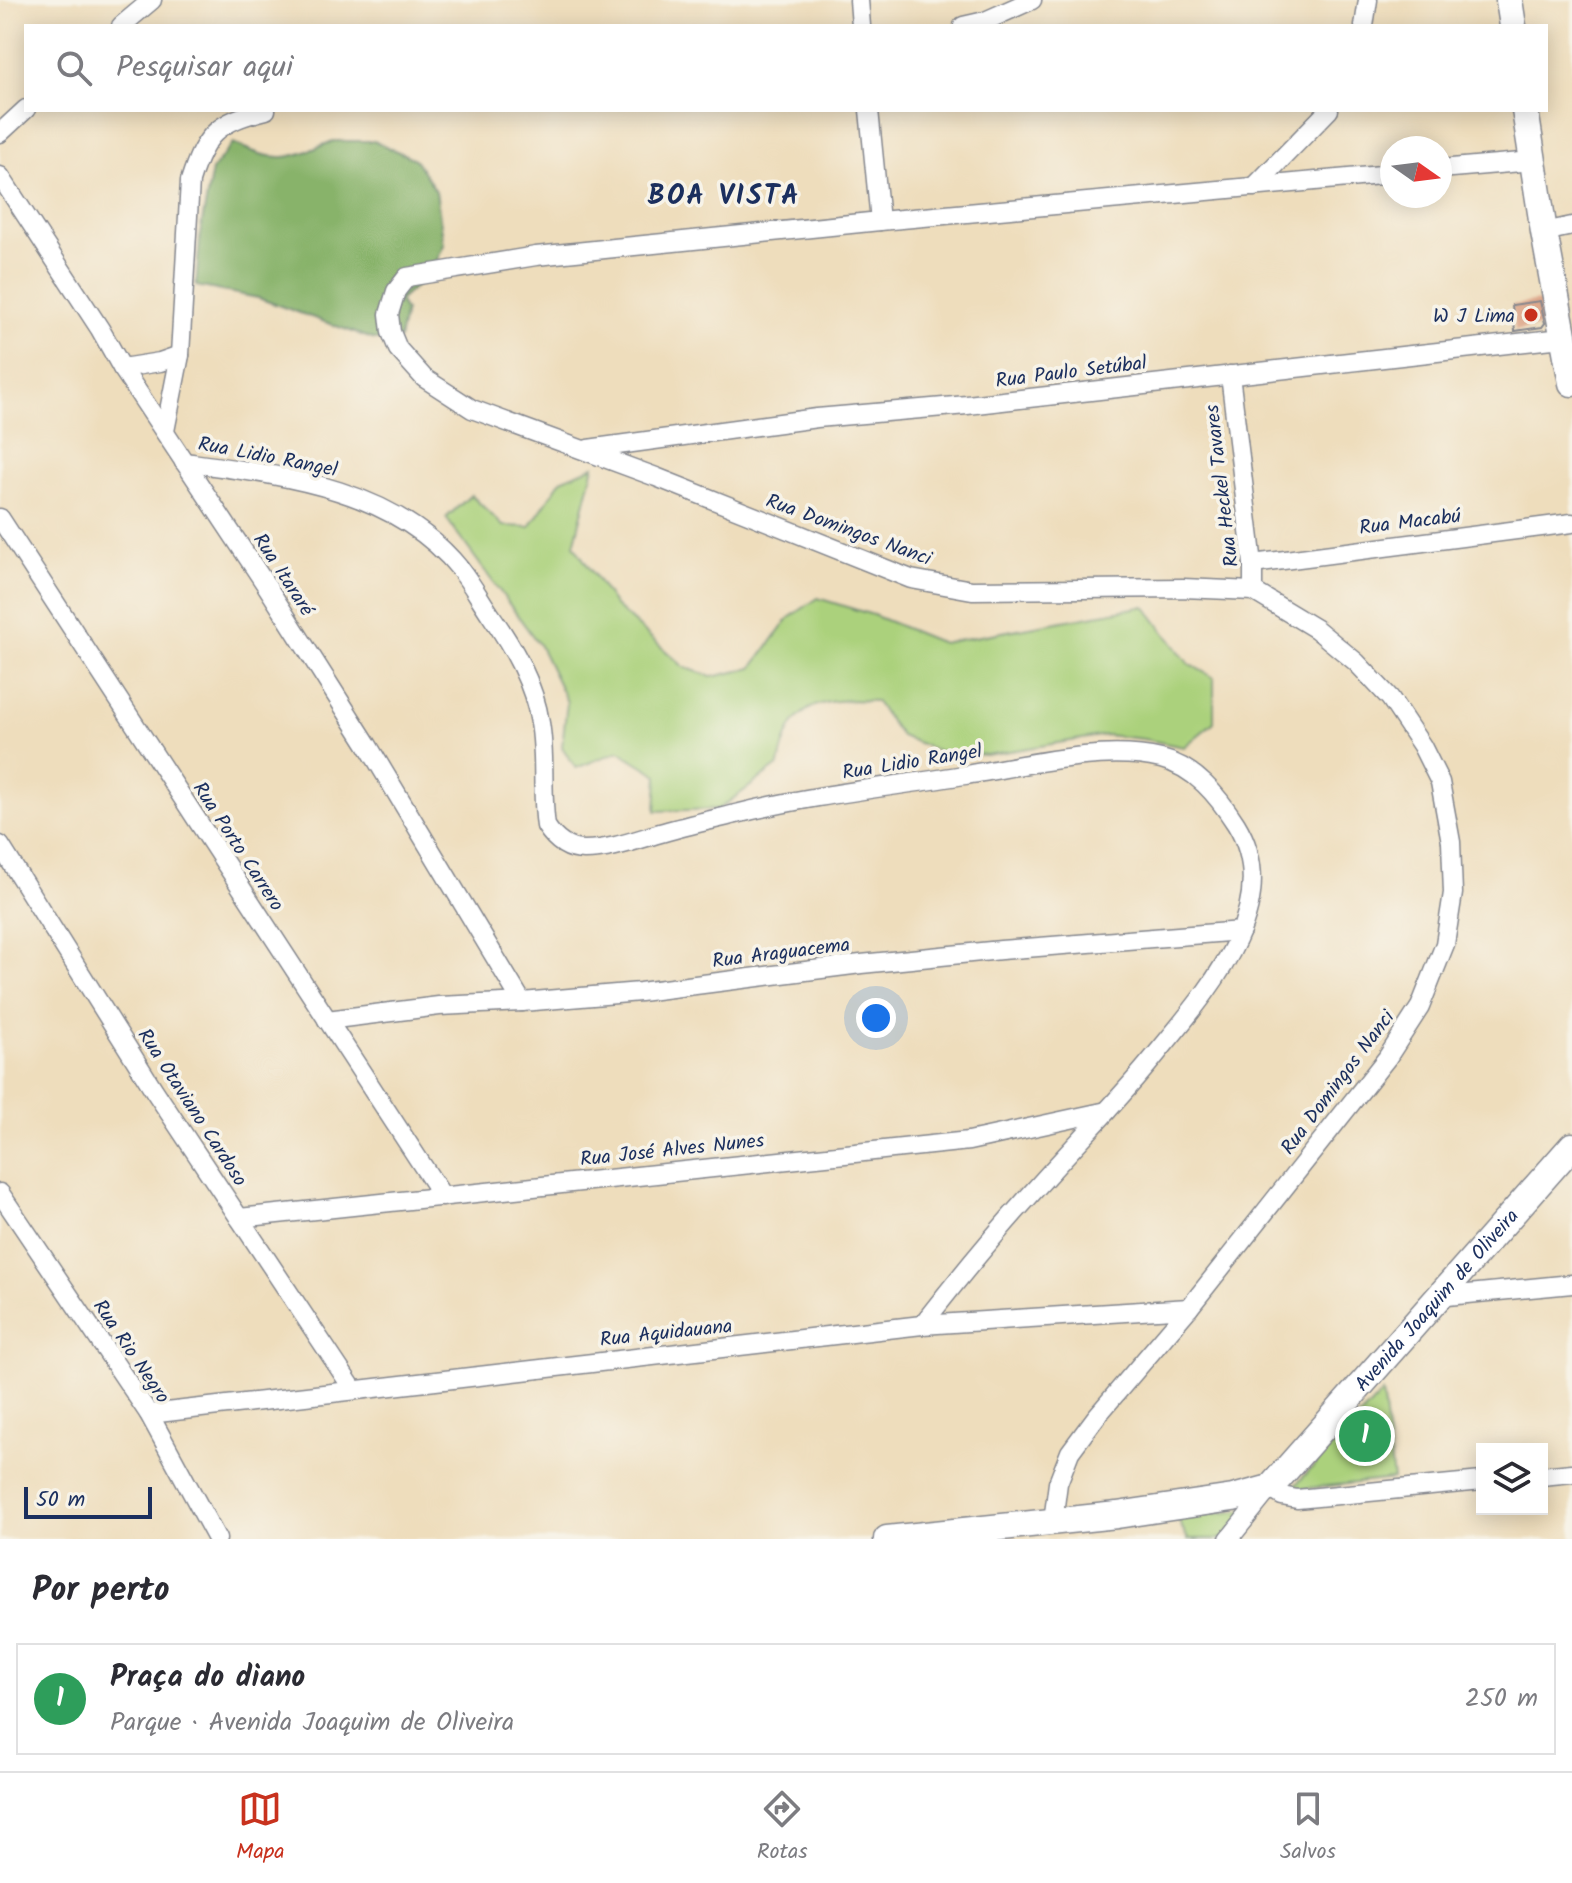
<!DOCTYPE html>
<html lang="pt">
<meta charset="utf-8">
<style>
:root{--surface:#fff;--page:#f2f2f3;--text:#2b2b33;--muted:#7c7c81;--line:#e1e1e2;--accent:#c8321e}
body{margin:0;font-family:Kalam,sans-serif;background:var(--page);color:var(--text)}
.controls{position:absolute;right:24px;bottom:24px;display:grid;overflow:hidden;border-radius:0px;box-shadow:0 4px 20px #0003}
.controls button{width:72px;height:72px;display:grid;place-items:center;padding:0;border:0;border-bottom:2px solid var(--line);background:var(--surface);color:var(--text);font:40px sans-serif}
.compass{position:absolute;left:1380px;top:136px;width:72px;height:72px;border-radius:50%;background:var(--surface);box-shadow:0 4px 20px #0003;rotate:104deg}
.scale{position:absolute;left:24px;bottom:20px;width:128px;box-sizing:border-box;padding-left:8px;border:4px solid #1b2f5e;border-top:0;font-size:22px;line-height:28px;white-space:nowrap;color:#1b2f5e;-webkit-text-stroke:6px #f7f3e8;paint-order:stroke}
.you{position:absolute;left:876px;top:1018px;width:28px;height:28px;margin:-20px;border:6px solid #fff;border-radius:50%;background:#1a73e8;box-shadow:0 0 0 12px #1a73e833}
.badge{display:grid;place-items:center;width:52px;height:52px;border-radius:50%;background:var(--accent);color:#fff;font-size:26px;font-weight:700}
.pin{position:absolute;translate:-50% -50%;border:4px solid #fff;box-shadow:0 2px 8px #0006}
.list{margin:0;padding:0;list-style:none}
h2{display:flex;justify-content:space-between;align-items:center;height:104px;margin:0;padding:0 32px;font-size:34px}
h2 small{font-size:26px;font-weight:400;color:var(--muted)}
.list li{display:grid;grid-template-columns:52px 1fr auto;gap:24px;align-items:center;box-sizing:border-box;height:112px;margin:0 16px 16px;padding:0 16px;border:2px solid var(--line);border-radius:0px}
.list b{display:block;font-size:30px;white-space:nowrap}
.list p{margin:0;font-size:26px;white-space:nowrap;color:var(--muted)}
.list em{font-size:26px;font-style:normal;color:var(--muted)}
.icon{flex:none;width:44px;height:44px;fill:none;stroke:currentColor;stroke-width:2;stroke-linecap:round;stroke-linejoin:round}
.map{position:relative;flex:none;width:1572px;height:1539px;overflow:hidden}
.search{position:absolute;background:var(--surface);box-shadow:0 4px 20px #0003;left:24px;right:24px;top:24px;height:88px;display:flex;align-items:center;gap:20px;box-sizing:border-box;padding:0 28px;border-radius:0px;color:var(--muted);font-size:30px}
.sheet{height:232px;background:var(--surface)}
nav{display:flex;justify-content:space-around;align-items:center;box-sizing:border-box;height:112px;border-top:2px solid var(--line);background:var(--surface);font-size:22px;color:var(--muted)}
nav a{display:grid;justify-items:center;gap:4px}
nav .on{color:var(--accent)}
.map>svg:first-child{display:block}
</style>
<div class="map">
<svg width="1572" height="1539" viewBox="0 0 1572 1539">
<rect width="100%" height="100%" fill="#f7f3e8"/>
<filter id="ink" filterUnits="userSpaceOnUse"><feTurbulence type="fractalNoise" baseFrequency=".0125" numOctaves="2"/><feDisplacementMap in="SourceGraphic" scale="16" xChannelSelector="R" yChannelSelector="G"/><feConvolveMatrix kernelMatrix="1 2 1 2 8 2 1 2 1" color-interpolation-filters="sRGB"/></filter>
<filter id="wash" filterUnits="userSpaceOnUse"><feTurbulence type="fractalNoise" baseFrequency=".006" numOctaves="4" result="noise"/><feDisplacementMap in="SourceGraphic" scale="32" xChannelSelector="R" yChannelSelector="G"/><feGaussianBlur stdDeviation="1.8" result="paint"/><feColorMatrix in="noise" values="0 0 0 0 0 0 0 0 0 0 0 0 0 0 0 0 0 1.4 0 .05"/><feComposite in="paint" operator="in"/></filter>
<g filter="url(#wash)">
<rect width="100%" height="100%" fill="#eeddbc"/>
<g fill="#abd17b" stroke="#63806c" stroke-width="2">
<path d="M594,466l-20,79 41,61 69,61 28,10 40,-9 37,-50 29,-20 55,17 69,28 203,-37 43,57 26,15v44l-30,25 -41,-8 -37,-4 -120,20 -48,-4 -37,-15 -26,-35c-57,-3 -85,2 -96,64l-60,44 -63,2 2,-36 -39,-24 -43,17 -14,-21 5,-45 -27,-56 -94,-128 25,-23 32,31 27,1 31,-47z"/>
<path d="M1382,1393l11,86 -102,11z"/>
<path d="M1247,1510l-22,29h-37l-11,-21z"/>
</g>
<path fill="#88b36b" stroke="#527164" stroke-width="2" d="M333,141h41l41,18 21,32 8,54 -12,26 -33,30 6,10 -6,28 -24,1 -117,-42 -62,-12 5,-58 11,-58 21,-27c45,21 55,17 100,-2z"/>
<g id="blocks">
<path fill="#dba183" d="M1540,301l5,22 -3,4 -27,4 -3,-26z"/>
</g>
</g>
<g filter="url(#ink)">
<use href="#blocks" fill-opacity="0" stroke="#84868d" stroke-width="2"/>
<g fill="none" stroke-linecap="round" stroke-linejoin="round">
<g stroke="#84868d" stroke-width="21">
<g id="street">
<path d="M859,0l2,26"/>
<path d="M121,26l31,-26"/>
<path d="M963,26l22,-5 47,-21"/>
<path d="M1364,26l4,-26"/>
<path d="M869,110l11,111"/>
<path d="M0,133l26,-24"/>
<path d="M1440,169l93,-8"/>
<path d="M0,176l100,153 22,39 144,217 101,159 155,258"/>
<path d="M1254,187l75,-77"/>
<path d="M1544,232l28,-6"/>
<path d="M122,368l38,-6 20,-7"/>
<path d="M1230,375l23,189v27"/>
<path d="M165,431l15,-76 10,-174c15,-48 28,-59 76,-71"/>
<path d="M588,449l229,-31 150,-13 595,-67"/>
<path d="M184,462c97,13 210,25 276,107 11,14 20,30 30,45 23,33 44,69 50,109 6,34 1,69 6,103 9,14 21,24 38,24 28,0 54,-11 80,-18 24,-7 48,-12 72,-18 75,-19 153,-27 229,-39 58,-9 137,-30 196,-16 34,8 57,37 75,65 50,81 -29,168 -78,228 -40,50 -85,94 -127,142 -38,42 -74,86 -109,131"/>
<path d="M0,518l443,679"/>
<path d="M1253,564l319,-41"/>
<path d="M0,845l154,245 199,299"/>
<path d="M327,1020l112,-14 83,-4 118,-10 221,-28 140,-14 240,-19"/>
<path d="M0,1193l149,221 68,125"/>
<path d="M239,1218l730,-77 138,-30"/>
<path d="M1437,1297l135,-13"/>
<path d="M149,1414l773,-89 267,-17"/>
<path d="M1542,1476l30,-3"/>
<path d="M1053,1521l5,-38 12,-31 26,-35 93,-109 198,-250 33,-51 25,-63 8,-51 -2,-51 -11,-60 -18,-36 -32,-48 -34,-36 -40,-33 -63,-38 -70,-3 -211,2 -61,-11 -255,-102 -184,-68 -48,-31 -26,-29 -7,-17 -2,-18 7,-23 11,-14 129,-21 344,-35 512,-47"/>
<path d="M1229,1539l41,-51 12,8 15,3 185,-18"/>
</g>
</g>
<g stroke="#84868d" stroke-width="29">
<g id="secondary">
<path d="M1509,0l4,26"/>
<path d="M1525,110l19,122 28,151"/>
<path id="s1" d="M887,1539l230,-24 116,-17 37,-10 302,-342"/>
</g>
</g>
<use href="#street" stroke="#fff" stroke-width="18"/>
<use href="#secondary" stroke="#fff" stroke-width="26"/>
</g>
</g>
<circle fill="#c8321e" stroke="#f7f3e8" stroke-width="3" cx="1531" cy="315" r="8"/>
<g text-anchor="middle" stroke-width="7" stroke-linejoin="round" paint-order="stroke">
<g font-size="20" fill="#1b2f5e" stroke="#f7f3e8" text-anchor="end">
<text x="1515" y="322">W J Lima</text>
</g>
<g font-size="20" fill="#1b2f5e" stroke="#f7f3e8">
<text transform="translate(1071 371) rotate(-7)" y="7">Rua Paulo Setúbal</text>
<text transform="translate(268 456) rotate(11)" y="7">Rua Lidio Rangel</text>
<text transform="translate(1221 486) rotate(-97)" y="7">Rua Heckel Tavares</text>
<text transform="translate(1410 521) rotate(-7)" y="7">Rua Macabú</text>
<text transform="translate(849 529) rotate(20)" y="7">Rua Domingos Nanci</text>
<text transform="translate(284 574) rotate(57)" y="7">Rua Itararé</text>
<text transform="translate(912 761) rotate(-9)" y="7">Rua Lidio Rangel</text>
<text transform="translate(239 846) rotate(57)" y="7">Rua Porto Carrero</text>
<text transform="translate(781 952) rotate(-7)" y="7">Rua Araguacema</text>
<text transform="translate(1337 1082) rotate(-53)" y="7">Rua Domingos Nanci</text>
<text transform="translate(193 1107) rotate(57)" y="7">Rua Otaviano Cardoso</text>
<text transform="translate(672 1149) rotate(-6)" y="7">Rua José Alves Nunes</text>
<text dy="7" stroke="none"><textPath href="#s1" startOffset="638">Avenida Joaquim de Oliveira</textPath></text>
<text transform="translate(666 1332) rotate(-6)" y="7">Rua Aquidauana</text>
<text transform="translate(132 1351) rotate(56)" y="7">Rua Rio Negro</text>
</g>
<g font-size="28" font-weight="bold" letter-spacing="2" fill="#1b2f5e" stroke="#f7f3e8">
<text x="724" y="204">BOA VISTA</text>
</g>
</g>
</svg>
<div class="controls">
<button><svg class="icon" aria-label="layers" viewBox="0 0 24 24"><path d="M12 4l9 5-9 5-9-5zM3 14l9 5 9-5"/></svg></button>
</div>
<svg class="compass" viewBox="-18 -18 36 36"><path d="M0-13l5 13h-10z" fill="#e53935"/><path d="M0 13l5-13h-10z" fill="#7c7c81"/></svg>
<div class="scale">50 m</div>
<div class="you"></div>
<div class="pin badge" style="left:1365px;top:1436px;background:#2e9e5b">1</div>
<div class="search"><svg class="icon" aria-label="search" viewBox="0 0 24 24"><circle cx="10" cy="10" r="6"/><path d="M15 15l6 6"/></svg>Pesquisar aqui</div>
</div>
<section class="sheet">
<h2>Por perto<small></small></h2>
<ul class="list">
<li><span class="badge" style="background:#2e9e5b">1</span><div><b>Praça do diano</b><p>Parque · Avenida Joaquim de Oliveira</p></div><em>250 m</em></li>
</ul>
</section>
<nav>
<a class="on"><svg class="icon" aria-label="map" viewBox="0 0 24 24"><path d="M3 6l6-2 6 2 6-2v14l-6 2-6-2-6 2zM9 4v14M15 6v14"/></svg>Mapa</a>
<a><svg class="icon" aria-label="directions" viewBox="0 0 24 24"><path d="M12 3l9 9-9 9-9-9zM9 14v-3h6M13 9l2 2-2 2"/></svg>Rotas</a>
<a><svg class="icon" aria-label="saved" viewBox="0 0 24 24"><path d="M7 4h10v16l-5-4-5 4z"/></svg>Salvos</a>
</nav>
